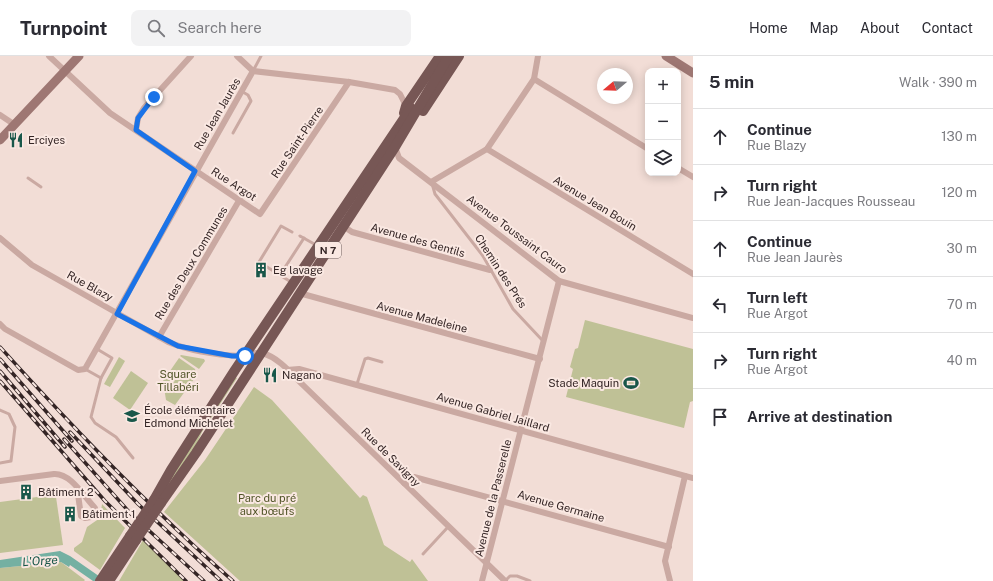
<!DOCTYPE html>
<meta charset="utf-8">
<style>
:root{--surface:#fff;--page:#f2f2f3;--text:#2b2b33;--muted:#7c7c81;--line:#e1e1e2}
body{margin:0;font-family:"Public Sans",sans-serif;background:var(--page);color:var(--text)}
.controls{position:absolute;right:12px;top:12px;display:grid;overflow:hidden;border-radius:8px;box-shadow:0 2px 10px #0003}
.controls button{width:36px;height:36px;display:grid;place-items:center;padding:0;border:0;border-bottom:1px solid var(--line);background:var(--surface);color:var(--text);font:20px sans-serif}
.compass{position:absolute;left:597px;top:12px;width:36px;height:36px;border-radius:50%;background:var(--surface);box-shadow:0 2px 10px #0003;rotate:251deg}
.stop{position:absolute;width:12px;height:12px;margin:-9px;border:3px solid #1a73e8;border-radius:50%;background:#fff}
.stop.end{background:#1a73e8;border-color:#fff;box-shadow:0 1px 4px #0008}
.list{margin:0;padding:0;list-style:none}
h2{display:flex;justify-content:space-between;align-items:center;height:52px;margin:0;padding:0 16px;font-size:17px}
h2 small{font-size:13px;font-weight:400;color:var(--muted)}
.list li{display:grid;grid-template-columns:26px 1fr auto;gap:12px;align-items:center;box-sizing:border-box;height:56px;padding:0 16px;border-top:1px solid var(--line)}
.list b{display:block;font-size:15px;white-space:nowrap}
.list p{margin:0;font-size:13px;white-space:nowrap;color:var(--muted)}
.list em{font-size:13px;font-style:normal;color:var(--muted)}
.icon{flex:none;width:22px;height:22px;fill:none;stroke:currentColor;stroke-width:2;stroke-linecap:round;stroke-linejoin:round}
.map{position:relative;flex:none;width:693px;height:525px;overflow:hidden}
header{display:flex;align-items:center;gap:24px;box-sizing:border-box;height:56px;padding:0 20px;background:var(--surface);border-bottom:1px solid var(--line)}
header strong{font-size:19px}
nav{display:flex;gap:22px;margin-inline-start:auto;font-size:14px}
.search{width:280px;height:36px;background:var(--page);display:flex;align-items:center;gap:10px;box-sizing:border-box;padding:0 14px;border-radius:8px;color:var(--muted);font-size:15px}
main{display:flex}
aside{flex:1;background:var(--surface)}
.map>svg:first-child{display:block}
</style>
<header>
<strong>Turnpoint</strong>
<div class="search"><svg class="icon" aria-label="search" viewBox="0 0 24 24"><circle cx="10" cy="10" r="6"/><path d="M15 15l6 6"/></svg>Search here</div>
<nav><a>Home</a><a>Map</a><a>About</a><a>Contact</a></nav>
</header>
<main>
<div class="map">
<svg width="693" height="525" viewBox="0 0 693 525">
<rect width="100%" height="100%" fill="#f2ddd6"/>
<g fill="#bfc196">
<path d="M585,264l108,29v52l-3,1 -6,26 -118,-31 7,-28 -3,-2 5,-18 3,-1z"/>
<path d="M181,299l23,4 1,2 -6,8 -19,-13z"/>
<path d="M119,301l6,4 -15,26 -6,-3z"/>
<path d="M179,302l16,11 2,6 -22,30 -9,-5 -3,-19z"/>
<path d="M131,315l17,12 -18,27 -17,-12z"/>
<path d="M235,321l2,1 -35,54 -7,16 -30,43 6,-15z"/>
<path d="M254,331l18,13 88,98 3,-3 4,2 17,48 26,17 2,-3 16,22h-188l-76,-69 41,-52z"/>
<path d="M52,439l4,2 7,48 -63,8v-51z"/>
<path d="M102,448l23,24 -25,42 -26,-19v-3l8,-6 5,-15 13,-9z"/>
<path d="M143,484l43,41h-67z"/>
<path d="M61,506l24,18 -1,1h-84v-13z"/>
</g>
<path fill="#74b0a2" d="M60,495l10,5 36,25h-13l-23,-16 -1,2 -8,-5 -61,6v-8z"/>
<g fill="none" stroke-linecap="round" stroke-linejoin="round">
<g stroke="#caa9a2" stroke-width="3">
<path d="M253,15l8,-15"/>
<path d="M233,77l18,-32 -3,-6 -7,-4"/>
<path d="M28,122l13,9"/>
<path d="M433,131l2,7 48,62 30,53 30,32"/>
<path d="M300,180l16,9"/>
<path d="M280,219l24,-37"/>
<path d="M291,226l-32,-20 22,-36 11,6"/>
<path d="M85,313l16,9 11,-20 -15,-9"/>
<path d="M101,322l-10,39 4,6 21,14 17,21"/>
<path d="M357,328l8,-25 3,-1 14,4"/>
<path d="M0,354l9,4 6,13 -4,34 -11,2"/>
<path d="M423,498l25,-27"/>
<path d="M505,525l5,-5h7l13,5"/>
</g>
<g stroke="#caa9a2" stroke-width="6">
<path d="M49,0l61,57 150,101 89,-132"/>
<path d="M237,0l16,15 96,11 46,8 5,4 6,12"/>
<path d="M534,23l114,70"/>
<path d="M0,59l15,10"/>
<path d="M136,74l2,-12 6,-10 47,-52"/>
<path d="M395,91l4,11 160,123 134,37"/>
<path d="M487,93l206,125"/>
<path d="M678,112l15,9"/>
<path d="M431,126l56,-33 47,-70 4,-23"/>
<path d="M343,170l9,6 138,38"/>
<path d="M0,182l32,27 136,77c22,9 49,13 73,14 7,0 15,-5 21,-3 16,4 30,21 41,32l202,196"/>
<path d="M299,237l241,66"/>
<path d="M0,268l5,5 73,41 7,-1 168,-298"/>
<path d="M159,281l81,-138"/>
<path d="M287,314l12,-1 394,109"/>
<path d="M0,425l54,-7c17,-1 30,23 41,34v4l-4,5 -6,1 -4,-2 -4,-29"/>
<path d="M404,427l10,-6 255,70"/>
<path d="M482,525l77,-300"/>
<path d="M670,525l-5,-20 20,-85"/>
</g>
<g stroke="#9e7773" stroke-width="9">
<path d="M666,0l27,17"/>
<path d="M0,84l79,-84"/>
</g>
<g stroke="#775755" stroke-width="10">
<path d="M423,55l36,-55"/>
<path d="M404,57l2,-7 34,-50"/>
<path d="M154,444l17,-30 64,-100 176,-262"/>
<path d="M161,447l35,-50 199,-306 54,-91"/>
<path d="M100,525l30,-45"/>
<path d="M109,525l27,-41"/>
</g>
<g stroke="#342525" stroke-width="3.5">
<g id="rail">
<path d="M0,291c74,82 150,161 233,234"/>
<path d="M0,303l72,82"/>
<path d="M0,315l65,76"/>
<path d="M0,325l105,120 81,80"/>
<path d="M70,376l68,72 83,77"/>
<path d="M64,383l67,75 73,67"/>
</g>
</g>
<use href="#rail" stroke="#fae8e2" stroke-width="2" stroke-dasharray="6" stroke-linecap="butt"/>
<g stroke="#775755" stroke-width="10">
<path d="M130,480l24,-36"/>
<path d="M136,484l25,-37"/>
</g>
</g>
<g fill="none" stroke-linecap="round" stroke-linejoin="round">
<path stroke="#1a73e8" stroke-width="5" d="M154,41l-16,21 -2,12 59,41 -78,143 61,32 54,10h13"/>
</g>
<defs>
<g id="restaurant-bare" transform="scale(1.2)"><path d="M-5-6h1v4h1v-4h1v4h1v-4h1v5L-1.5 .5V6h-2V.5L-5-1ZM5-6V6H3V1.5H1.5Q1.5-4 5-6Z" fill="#19574a" stroke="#fae8e2" stroke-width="2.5" paint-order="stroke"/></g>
<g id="building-bare" transform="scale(1.2)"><path d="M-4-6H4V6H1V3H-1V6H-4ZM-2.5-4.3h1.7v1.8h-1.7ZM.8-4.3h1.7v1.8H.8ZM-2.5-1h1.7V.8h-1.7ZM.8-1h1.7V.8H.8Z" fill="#19574a" stroke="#fae8e2" stroke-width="2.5" paint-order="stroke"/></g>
<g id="stadium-bare" transform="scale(1.2)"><path d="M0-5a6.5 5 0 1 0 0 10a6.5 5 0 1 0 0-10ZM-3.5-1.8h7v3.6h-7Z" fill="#19574a" stroke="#fae8e2" stroke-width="2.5" paint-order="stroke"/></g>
<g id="school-bare" transform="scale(1.2)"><path d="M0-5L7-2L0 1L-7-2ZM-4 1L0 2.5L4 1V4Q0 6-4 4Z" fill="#19574a" stroke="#fae8e2" stroke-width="2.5" paint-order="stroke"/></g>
</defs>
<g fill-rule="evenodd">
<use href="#restaurant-bare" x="16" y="84"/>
<use href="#building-bare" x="261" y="214"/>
<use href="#restaurant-bare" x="270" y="319"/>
<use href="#stadium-bare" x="631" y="327"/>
<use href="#school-bare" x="132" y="360"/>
<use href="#building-bare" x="26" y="436"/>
<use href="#building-bare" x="70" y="458"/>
</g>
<g text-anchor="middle" stroke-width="4" stroke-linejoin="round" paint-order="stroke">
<rect fill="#fae8e2" stroke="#6f605e" stroke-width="1" x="315" y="186" width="26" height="16" rx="3"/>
<g font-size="10" font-weight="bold" fill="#342525">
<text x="328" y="198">N 7</text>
</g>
<g font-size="11" fill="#342525" stroke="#fae8e2">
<text transform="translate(217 58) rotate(-60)" y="4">Rue Jean Jaurès</text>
<text transform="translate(297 86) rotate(-56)" y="4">Rue Saint-Pierre</text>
<text transform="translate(234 128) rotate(33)" y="4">Rue Argot</text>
<text transform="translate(595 147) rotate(31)" y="4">Avenue Jean Bouin</text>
<text transform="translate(517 178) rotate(37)" y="4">Avenue Toussaint Cauro</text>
<text transform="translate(418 184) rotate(16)" y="4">Avenue des Gentils</text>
<text transform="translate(191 207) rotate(-59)" y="4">Rue des Deux Communes</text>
<text transform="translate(501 215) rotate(57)" y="4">Chemin des Prés</text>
<text transform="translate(90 230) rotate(29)" y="4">Rue Blazy</text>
<text transform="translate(422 261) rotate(15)" y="4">Avenue Madeleine</text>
<text transform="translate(493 356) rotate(16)" y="4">Avenue Gabriel Jaillard</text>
<text transform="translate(391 401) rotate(45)" y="4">Rue de Savigny</text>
<text transform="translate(493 442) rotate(-76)" y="4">Avenue de la Passerelle</text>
<text transform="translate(561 450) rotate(16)" y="4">Avenue Germaine</text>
</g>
<g font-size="11" fill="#342525" stroke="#fae8e2" text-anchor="start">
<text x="28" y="88">Erciyes</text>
<text x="273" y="218">Eg lavage</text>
<text x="282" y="323">Nagano</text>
<text x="619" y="331" text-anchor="end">Stade Maquin</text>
<text x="144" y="358">École élémentaire<tspan x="144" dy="13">Edmond Michelet</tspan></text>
<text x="38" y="440">Bâtiment 2</text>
<text x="82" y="462">Bâtiment 1</text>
</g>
<g font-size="11" fill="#505427" stroke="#fae8e2">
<text x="178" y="322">Square<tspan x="178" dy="13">Tillabéri</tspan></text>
<text x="267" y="446">Parc du pré<tspan x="267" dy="13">aux bœufs</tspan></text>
</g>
<g font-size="12" font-style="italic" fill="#19574a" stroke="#fae8e2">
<text transform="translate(40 505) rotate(-4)" y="4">L'Orge</text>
</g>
</g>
</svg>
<div class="controls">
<button>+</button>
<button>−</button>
<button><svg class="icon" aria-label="layers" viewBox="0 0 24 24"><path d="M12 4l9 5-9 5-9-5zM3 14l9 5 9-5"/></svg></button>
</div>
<svg class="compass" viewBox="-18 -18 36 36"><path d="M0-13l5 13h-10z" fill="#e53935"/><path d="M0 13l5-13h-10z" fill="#7c7c81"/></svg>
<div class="stop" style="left:245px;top:300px"></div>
<div class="stop end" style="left:154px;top:41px"></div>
</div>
<aside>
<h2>5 min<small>Walk · 390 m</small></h2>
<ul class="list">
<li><svg class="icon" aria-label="ahead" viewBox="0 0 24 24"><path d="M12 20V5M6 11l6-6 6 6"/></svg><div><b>Continue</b><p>Rue Blazy</p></div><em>130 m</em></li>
<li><svg class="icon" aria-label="right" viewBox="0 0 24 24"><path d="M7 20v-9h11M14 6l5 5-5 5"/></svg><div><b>Turn right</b><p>Rue Jean-Jacques Rousseau</p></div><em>120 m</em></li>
<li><svg class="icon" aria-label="ahead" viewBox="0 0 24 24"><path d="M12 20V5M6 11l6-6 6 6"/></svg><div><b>Continue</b><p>Rue Jean Jaurès</p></div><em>30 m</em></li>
<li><svg class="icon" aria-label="left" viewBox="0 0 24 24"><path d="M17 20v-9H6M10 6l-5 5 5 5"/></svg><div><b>Turn left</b><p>Rue Argot</p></div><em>70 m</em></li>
<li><svg class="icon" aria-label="right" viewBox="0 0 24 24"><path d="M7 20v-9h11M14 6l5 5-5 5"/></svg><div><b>Turn right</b><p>Rue Argot</p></div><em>40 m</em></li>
<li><svg class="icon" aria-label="arrive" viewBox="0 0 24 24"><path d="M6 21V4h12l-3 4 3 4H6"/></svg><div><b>Arrive at destination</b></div></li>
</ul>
</aside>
</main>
